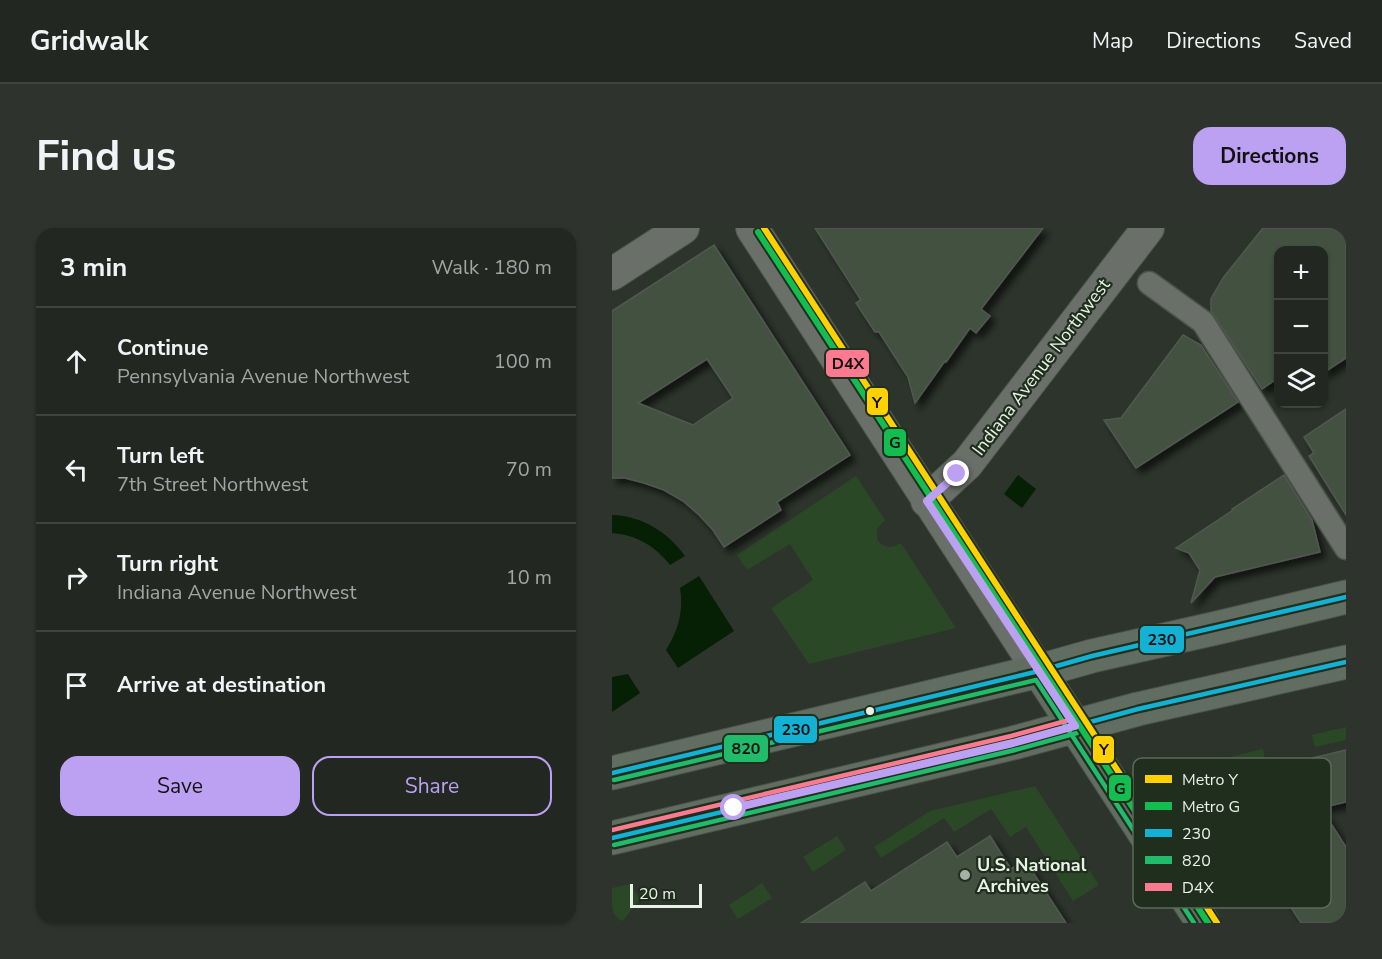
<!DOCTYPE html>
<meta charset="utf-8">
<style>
:root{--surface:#222721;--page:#2e332e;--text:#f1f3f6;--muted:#a2a5a5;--line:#3f443f;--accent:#bca0f2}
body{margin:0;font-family:"Nunito Sans",sans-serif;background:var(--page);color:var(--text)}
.controls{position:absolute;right:18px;top:18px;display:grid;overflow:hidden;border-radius:12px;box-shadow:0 2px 4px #0004}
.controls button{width:54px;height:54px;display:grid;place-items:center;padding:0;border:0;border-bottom:2px solid var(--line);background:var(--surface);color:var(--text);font:30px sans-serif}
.scale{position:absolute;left:18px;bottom:15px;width:72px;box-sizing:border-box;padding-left:6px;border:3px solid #e9f2e7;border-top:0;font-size:16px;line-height:21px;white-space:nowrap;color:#e9f2e7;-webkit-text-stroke:4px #202e1e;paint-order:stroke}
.stop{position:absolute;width:18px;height:18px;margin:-14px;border:4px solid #bca0f2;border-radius:50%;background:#fff}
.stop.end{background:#bca0f2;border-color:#fff;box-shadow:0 2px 6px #0008}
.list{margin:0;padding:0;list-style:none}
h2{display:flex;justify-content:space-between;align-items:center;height:78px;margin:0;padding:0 24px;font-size:26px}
h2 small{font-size:20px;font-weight:400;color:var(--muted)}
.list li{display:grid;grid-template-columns:39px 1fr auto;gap:18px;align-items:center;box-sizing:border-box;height:108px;padding:0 24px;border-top:2px solid var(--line)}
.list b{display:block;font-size:22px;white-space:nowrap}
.list p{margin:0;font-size:20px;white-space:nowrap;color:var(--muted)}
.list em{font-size:20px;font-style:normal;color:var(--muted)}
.actions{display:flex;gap:12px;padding:18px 24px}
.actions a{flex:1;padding:14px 0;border:2px solid var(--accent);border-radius:18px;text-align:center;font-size:21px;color:var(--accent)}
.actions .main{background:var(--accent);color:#111}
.icon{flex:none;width:33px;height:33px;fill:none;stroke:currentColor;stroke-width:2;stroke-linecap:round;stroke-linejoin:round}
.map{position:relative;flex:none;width:734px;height:695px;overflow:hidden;border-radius:18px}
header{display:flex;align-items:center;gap:36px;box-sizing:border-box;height:84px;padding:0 30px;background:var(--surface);border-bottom:2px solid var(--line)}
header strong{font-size:28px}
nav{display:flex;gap:33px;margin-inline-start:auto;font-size:21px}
.intro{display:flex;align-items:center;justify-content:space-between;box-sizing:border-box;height:144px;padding:0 36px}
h1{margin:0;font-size:42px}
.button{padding:15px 27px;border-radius:18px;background:var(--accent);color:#111;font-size:21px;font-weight:700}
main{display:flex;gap:36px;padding:0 36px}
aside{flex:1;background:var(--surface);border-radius:18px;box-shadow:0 2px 4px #0004}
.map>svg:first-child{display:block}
</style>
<header>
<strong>Gridwalk</strong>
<nav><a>Map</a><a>Directions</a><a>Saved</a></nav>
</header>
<div class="intro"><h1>Find us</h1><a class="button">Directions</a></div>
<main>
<aside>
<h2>3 min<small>Walk · 180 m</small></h2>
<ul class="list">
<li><svg class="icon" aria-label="ahead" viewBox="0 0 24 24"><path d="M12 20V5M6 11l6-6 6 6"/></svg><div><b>Continue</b><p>Pennsylvania Avenue Northwest</p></div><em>100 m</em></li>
<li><svg class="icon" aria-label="left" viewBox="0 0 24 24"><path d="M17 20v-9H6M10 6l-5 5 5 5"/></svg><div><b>Turn left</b><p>7th Street Northwest</p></div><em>70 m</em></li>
<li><svg class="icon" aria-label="right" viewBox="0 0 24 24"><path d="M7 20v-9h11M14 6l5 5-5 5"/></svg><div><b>Turn right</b><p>Indiana Avenue Northwest</p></div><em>10 m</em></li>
<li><svg class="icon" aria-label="arrive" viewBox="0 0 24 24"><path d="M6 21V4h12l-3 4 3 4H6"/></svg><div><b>Arrive at destination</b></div></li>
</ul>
<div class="actions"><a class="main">Save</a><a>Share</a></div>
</aside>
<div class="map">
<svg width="734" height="695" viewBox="0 0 734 695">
<defs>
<filter id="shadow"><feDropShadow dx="5.5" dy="5.5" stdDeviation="3" flood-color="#0009"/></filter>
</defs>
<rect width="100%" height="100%" fill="#2d342c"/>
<g fill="#2a4825">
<path d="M244,248l29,44 -8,9v11c8,8 14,9 24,3l55,85 -147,36 -38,-56 42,-28 -23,-36 -43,26 -10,-15z"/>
<path d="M734,499v13l-31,7 -3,-12z"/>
<path d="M651,521l2,11 -27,7 -21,49 38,58 -7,4 -41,-62 23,-59z"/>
<path d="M423,558l64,99 -26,16 -47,-74 -16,10 -19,-28 -37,23 -10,-14 -63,40 -7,-11 56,-36z"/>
<path d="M225,608l9,14 -33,22 -10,-15z"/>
<path d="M150,655l10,15 -34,21 -9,-14z"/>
<path d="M18,656l10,15 -19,24h-9v-35z"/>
</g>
<g fill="#052004">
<path d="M406,247l18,14 -14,19 -18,-14z"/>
<path d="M0,287c30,1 56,17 73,41l-15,9c-15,-19 -33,-30 -58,-32z"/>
<path d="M87,348l35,55 -56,37 -12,-18c12,-19 18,-39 14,-62z"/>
<path d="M16,446l12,19 -28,19v-35z"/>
</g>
<g fill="#425141" stroke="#515850" stroke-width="1.5" fill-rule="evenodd" filter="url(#shadow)">
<path d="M203,0h228l-62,81 9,7 -14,17 -6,-5 -24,34 -1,-1 -30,42 -7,-26 -29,-45h-4l-19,-29 5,-3z"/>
<path d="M651,0h83v130l-23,15v-123h-45v128l-16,11 -51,-78v-12l12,-21z"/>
<path d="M102,17l136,210 -73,47 4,8 -57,37 -11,-17 -14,-15 -16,-14 -19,-11 -20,-7 -19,-5h-13v-167zM95,131l26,39 -40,27 -55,-22z"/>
<path d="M571,107l18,10 37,57 -102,66 -32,-48 17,-2z"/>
<path d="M734,181v106l-37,-59 5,-3 -10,-16z"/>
<path d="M672,247l28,45 8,32 -105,25 -24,26 9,-33 -11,-17 -13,-5 57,-38 -1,-1z"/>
<path d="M734,522v52l-25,6 25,39v76h-45l-68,-106 15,-34 -3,-9z"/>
<path d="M378,608l21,33 14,-9 41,63h-265l64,-41 6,9 76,-49 10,15z"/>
</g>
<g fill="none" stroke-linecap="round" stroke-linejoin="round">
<g stroke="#4c534b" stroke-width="25">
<path id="street" d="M537,55l54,39 143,226"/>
</g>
<g stroke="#4c534b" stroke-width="34">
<g id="secondary">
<path d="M140,0l287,443"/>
<path d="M0,46l71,-46"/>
<path d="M315,273l40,-37 181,-236"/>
</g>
</g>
<g stroke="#4c534b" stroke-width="35">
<g id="primary">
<path d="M427,443l164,252"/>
<path d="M0,545l427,-102 53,-15 129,-29 125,-30"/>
<path d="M0,610l401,-95 125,-34 208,-47"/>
</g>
</g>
<use href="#street" stroke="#6a7069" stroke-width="22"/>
<use href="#secondary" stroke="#6a7069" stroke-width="32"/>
<use href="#primary" stroke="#626d61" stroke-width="33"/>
<g stroke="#202e1e" stroke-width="9">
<g id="bus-1">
<path d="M0,545l427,-102 53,-15 254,-59"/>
<path d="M0,610l401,-95 125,-34 208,-47"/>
</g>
</g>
<g stroke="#202e1e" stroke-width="9">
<g id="bus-2">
<path d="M2,552l422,-100 158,243"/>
<path d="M2,617l401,-95 62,-17"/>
</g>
</g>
<g stroke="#202e1e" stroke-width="9">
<g id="bus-3">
<path d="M149,0l172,269 276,422"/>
<path d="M0,602l399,-94 62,-17"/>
</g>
</g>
<use href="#bus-1" stroke="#13b2d5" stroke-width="4.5"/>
<use href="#bus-2" stroke="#20bc6c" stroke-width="4.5"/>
<use href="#bus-3" stroke="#fc7a8f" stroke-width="4.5"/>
<g stroke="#202e1e" stroke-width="10">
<path id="metro-1" d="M152,0l453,695"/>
</g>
<g stroke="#202e1e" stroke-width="10">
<path id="metro-2" d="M146,4l450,691"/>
</g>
<use href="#metro-1" stroke="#ffd100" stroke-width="6"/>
<use href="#metro-2" stroke="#13bd50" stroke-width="6"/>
</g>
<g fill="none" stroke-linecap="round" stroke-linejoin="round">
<path stroke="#bca0f2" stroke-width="8" d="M122,580l279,-65 62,-17 -148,-225 30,-27"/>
</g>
<circle fill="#e9f2e7" stroke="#202e1e" stroke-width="2" cx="258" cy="483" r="5"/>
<circle fill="#a7b0a6" stroke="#202e1e" stroke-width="2" cx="353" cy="647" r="6"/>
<g text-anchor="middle" stroke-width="4.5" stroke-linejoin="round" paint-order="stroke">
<g font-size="18" fill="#e9f2e7" stroke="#202e1e">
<text transform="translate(429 139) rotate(-53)" y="6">Indiana Avenue Northwest</text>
</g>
<g font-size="18" font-weight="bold" fill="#e9f2e7" stroke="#202e1e" text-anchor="start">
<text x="365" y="643">U.S. National<tspan x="365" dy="21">Archives</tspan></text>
</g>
</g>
<rect x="521" y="530" width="198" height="150" rx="9" fill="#202e1e" stroke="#5c695a" stroke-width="1.5"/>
<rect x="533" y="547" width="27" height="8" fill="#ffd100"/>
<rect x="533" y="574" width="27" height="8" fill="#13bd50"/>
<rect x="533" y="601" width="27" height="8" fill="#13b2d5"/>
<rect x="533" y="628" width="27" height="8" fill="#20bc6c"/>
<rect x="533" y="655" width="27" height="8" fill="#fc7a8f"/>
<g font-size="16" fill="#e9f2e7">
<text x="570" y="557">Metro Y</text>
<text x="570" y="584">Metro G</text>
<text x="570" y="611">230</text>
<text x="570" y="638">820</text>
<text x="570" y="665">D4X</text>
</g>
<g stroke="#202e1e" stroke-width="2">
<rect x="213" y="121" width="45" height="29" rx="6" fill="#fc7a8f"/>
<rect x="254" y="159" width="23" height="29" rx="6" fill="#ffd100"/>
<rect x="271" y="200" width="24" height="29" rx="6" fill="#13bd50"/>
<rect x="527" y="397" width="46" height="29" rx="6" fill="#13b2d5"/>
<rect x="161" y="487" width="45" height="29" rx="6" fill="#13b2d5"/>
<rect x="111" y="506" width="46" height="29" rx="6" fill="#20bc6c"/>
<rect x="480" y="507" width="23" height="29" rx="6" fill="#ffd100"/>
<rect x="496" y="546" width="24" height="28" rx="6" fill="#13bd50"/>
</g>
<g font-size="16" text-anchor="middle" font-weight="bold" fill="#111">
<text x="236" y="141">D4X</text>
<text x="265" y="180">Y</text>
<text x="283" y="220">G</text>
<text x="550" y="417">230</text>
<text x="184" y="507">230</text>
<text x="134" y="526">820</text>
<text x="492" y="527">Y</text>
<text x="508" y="566">G</text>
</g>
</svg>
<div class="controls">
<button>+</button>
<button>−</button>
<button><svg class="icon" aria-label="layers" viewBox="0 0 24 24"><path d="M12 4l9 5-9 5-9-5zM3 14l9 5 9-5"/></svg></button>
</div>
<div class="scale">20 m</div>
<div class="stop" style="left:122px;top:580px"></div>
<div class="stop end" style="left:345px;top:246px"></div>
</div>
</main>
